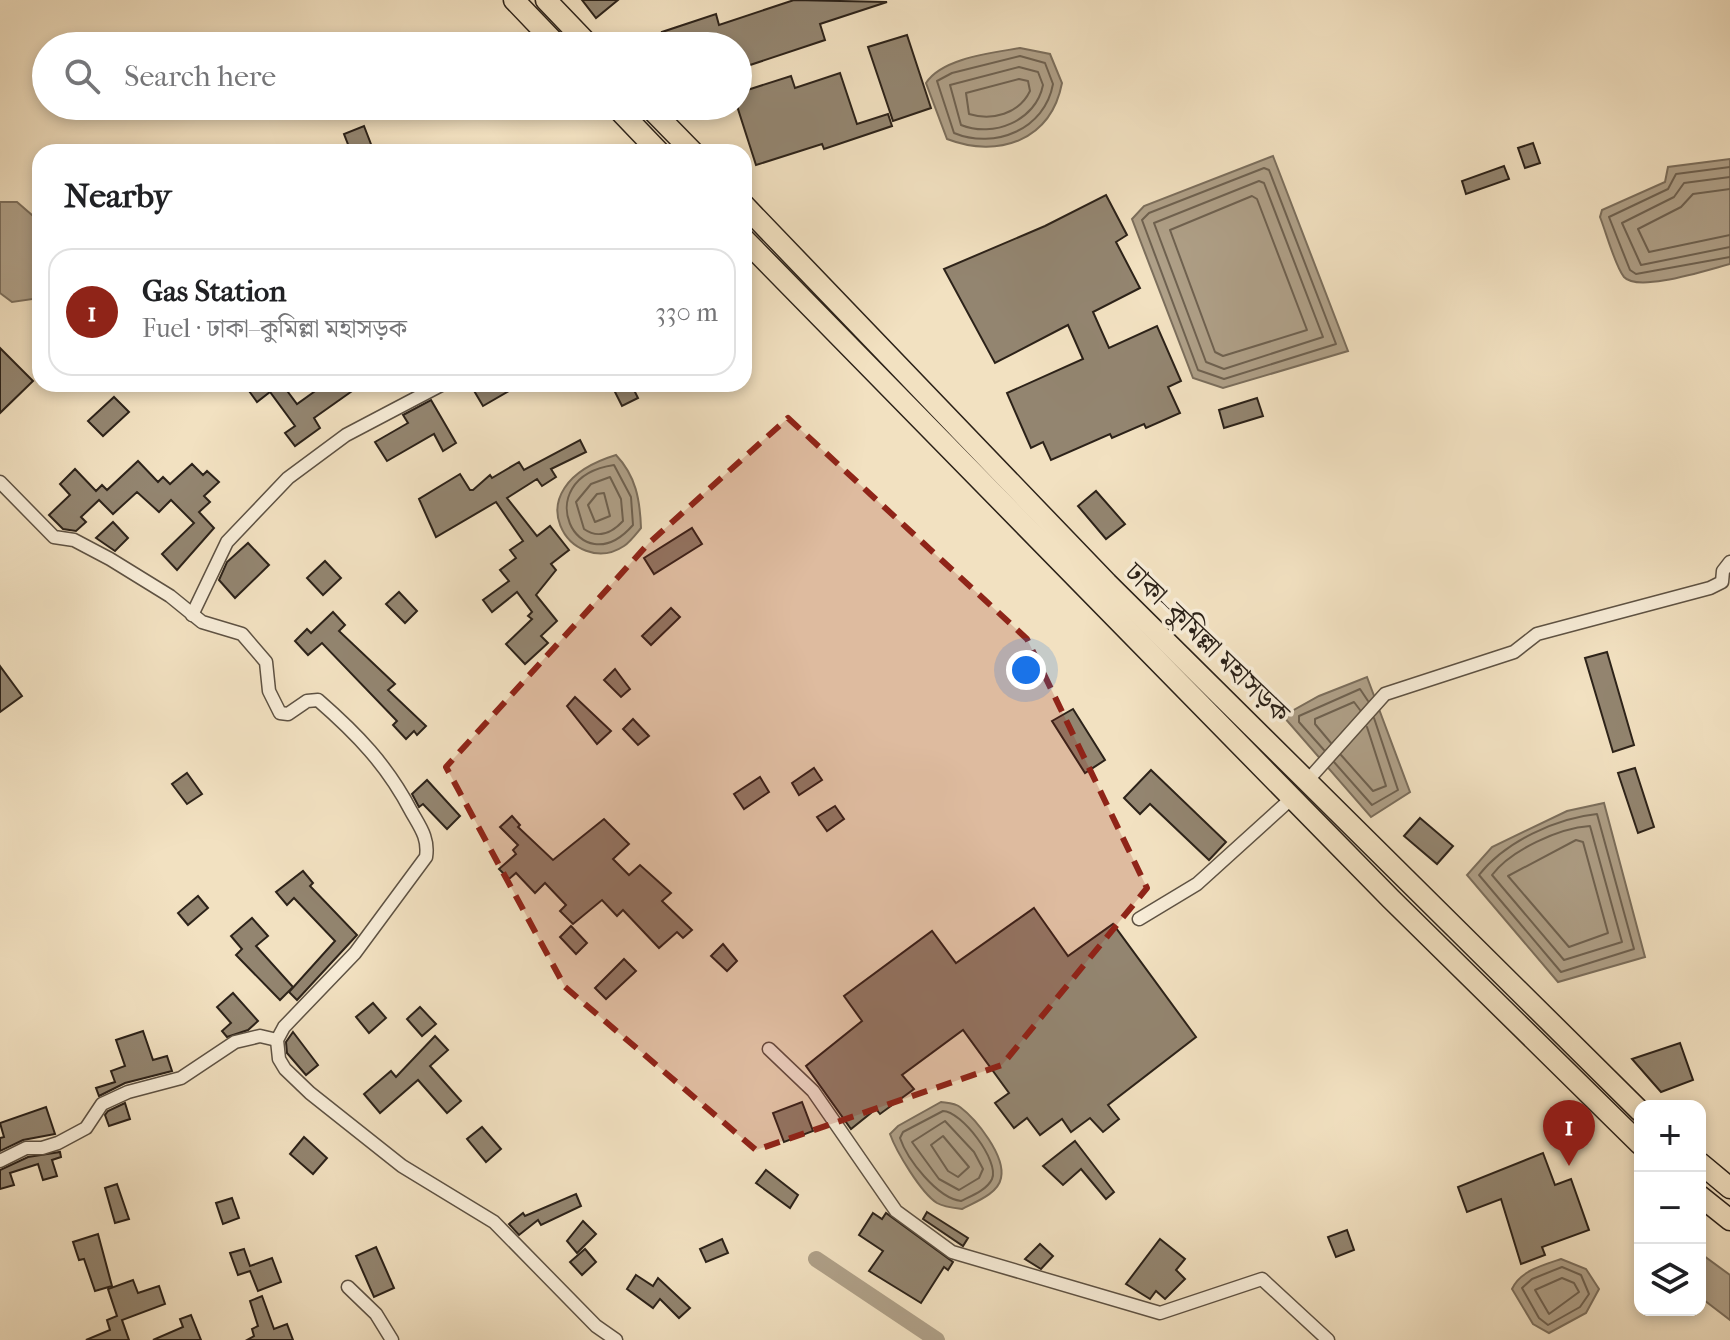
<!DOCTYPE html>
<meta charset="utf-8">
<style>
:root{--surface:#fff;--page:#f2f2f2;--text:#202124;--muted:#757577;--line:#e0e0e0;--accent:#8f2418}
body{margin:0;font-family:"IM FELL French Canon","Noto Serif Bengali",serif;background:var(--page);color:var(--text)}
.controls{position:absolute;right:24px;bottom:24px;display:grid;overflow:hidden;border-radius:16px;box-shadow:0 4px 12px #0003}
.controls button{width:72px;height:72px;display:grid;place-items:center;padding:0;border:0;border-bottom:2px solid var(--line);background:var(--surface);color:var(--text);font:40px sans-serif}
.you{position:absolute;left:1026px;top:670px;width:28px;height:28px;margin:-20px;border:6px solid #fff;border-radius:50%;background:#1a73e8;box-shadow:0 0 0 12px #1a73e833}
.badge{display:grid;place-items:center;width:52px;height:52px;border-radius:50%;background:var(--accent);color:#fff;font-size:26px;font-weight:700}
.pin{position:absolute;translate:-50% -66px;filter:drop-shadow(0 2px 4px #0008)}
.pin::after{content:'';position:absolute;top:42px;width:28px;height:24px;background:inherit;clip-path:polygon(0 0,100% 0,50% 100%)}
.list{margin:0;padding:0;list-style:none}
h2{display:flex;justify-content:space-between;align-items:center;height:104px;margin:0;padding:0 32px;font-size:34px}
h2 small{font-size:26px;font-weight:400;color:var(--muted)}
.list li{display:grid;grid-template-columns:52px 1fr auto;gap:24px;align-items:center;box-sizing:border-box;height:128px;margin:0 16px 16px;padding:0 16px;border:2px solid var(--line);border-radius:24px}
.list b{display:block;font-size:30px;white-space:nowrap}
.list p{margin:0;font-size:26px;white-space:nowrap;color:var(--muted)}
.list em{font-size:26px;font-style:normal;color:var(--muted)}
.icon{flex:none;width:44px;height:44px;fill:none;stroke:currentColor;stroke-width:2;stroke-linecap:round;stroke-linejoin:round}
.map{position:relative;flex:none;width:1730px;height:1340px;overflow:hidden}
.search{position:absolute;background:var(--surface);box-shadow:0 4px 12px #0003;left:32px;top:32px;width:720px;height:88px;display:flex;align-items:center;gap:20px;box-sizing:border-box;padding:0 28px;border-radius:44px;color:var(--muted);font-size:30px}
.panel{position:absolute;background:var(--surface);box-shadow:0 4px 12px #0003;left:32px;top:144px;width:720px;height:248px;border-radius:24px}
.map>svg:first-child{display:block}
</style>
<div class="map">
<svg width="1730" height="1340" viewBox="0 0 1730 1340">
<rect width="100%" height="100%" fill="#f2e1c1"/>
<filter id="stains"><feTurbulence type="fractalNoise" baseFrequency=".0025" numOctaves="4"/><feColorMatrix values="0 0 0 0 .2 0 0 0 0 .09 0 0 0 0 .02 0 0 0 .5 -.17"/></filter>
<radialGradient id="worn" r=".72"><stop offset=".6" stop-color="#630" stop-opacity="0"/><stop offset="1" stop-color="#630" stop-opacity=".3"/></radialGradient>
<g fill="#afa088" stroke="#7b6e5c" stroke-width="2">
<path d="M1020,48l30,6 12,29c-11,57 -63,76 -115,56l-21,-56c16,-25 66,-30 94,-35z"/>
<path d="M1273,156l75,195 -125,37 -30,-10 -61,-159 12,-13z"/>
<path d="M1730,159v105c-20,5 -92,29 -106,13 -9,-11 -18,-45 -24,-60l2,-7 63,-28 3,-15z"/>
<path d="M0,202h17l23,20v76l-28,4 -12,-9z"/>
<path d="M616,455c20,21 24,45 25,73 -5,6 -11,14 -17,18 -51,34 -116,-58 -8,-91z"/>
<path d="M1367,677l43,115 -39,25 -88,-101 36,-20z"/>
<path d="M1604,803l41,154 -87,25 -91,-107 25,-28 75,-36z"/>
<path d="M941,1102c7,1 14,1 19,5 16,12 46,49 41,71 -3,16 -26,24 -39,31 -8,-1 -18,-2 -25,-6 -16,-10 -41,-52 -47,-69l8,-8z"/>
<path d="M1700,1253l30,22v45l-30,-23z"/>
<path d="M1561,1259l25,10 13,20 -13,24 -37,20 -16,-9 -21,-35c8,-18 31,-24 49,-30z"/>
</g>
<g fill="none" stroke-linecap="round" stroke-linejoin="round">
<g stroke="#6e6150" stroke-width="2">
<path d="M1020,56l25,7 8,21c-8,45 -58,66 -99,49l-17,-52 15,-8z"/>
<path d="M1019,67l19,5 5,13c-7,36 -50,53 -82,40l-11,-40z"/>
<path d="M1019,79l9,2 2,10c-11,23 -38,30 -61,23l-3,-21z"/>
<path d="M1730,167l-54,7 -8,15 -59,28 21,53 6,4 94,-17"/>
<path d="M1264,168l5,2 67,174 -112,35 -26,-9 -56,-150 7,-7z"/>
<path d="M1730,177l-46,6 -10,14 -52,26 19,42 89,-18"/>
<path d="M1259,181l5,2 59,154 -99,32 -18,-7 -52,-139z"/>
<path d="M1730,189l-37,5 -12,13 -43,22 11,23 81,-17"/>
<path d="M1252,196l5,3 50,131 -84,26 -8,-4 -45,-122z"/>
<path d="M614,465l17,32 2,28c-55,63 -107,-47 -19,-60z"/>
<path d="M610,477l11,22 2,22c-11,12 -25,18 -39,8l-8,-27 15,-18z"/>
<path d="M604,493l6,23 -15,6 -7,-17 9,-11z"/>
<path d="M1331,743l-16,-19v-5l39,-17 6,8"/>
<path d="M1324,750l-25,-28v-6l61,-27 8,12"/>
<path d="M1341,755l32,36 13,-5 -19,-59"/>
<path d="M1334,762l38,43 26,-15 -24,-72"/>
<path d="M1597,814l37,135 -73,23 -82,-97c26,-33 77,-57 118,-61z"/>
<path d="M1590,826l32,116 -58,18 -72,-85c19,-25 67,-47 98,-49z"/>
<path d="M1576,840l7,2 25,91 -39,14 -61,-71z"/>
<path d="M943,1111c18,0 57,50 49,68 -5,11 -21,17 -31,22 -24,-3 -54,-42 -61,-63l3,-6z"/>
<path d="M945,1121l29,31 9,17 -4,9 -20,12 -20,-11 -27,-37z"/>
<path d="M943,1136l26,31 -11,10 -10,-6 -17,-26z"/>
<path d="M1562,1267l19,8 8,19 -9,13 -32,18 -9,-7 -17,-30 10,-9z"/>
<path d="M1562,1278l12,5 5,9 -30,22 -14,-24z"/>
</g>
<path stroke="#afa088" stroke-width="16" d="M816,1259l121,81"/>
</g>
<g fill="#938570" stroke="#2c2219" stroke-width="2">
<path d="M582,0h36l-22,18z"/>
<path d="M794,0l93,2 -67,22 5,16 -87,29v-23h-71l-5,-14 54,-18 3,11z"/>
<path d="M907,35l24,73 -38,13 -25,-74z"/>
<path d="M840,73l17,51 31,-10 4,12 -68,23 -2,-5 -66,21 -18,-56v-16l53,-17 4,12z"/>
<path d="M364,126l10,26h-23l-7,-18z"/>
<path d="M1533,143l7,20 -15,5 -7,-20z"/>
<path d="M1504,166l5,13 -43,15 -4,-13z"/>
<path d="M1106,195l21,40 -11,7 24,46 -47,24 16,36 48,-22 24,55 -13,6 12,26 -34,15 -2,-4 -32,14 -2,-4 -59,26 -8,-18 -12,6 -24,-55 76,-34 -15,-34 -73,38 -51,-94 101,-43z"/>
<path d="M0,348l33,33 -33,32z"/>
<path d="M244,384h38l15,20 21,-15 -3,-5h47l-48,34 6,10 -25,18 -10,-13 10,-7 -25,-34 -13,10z"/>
<path d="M481,384h40l-38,22 -10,-17z"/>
<path d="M611,384h20l7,14 -16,8z"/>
<path d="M114,397l15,15 -26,24 -15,-15z"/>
<path d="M1257,398l6,18 -39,12 -5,-18z"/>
<path d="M431,400l25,43 -13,8 -9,-17 -47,27 -12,-19 33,-19 -5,-8z"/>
<path d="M580,440l6,12 -35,17 5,8 -14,9 -5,-7 -30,19 30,38 13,-10 19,24 -18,14 5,6 -20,25 21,26 -16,15 7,7 -23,21 -19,-20 26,-25 -4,-3 4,-4 -15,-20 -25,20 -9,-12 26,-19 -9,-11 16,-12 -6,-8 13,-9 -27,-39 -60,35 -17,-38 41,-25 10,16h3l17,-15 2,3 27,-16 5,8z"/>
<path d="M138,461l20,21 5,-5 7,7 22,-20 11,11 4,-4 12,11 -15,14 6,6 -11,10 15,16 -37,42 -15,-16 32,-31 -23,-23 -12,12 -22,-20 -24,22 -14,-14 -18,17 5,5 -10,9 -13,-2 -14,-14 21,-20 -10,-11 15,-15 21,22 6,-6 5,5z"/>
<path d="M1096,491l29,33 -19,15 -28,-33z"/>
<path d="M113,522l15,16 -13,13 -19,-13z"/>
<path d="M692,528l10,16 -48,30 -10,-16z"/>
<path d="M248,543l21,22 -34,33 -16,-18 8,-18z"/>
<path d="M325,561l16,17 -18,17 -16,-17z"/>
<path d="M399,592l18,19 -12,12 -19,-19z"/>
<path d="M671,608l9,9 -29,28 -9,-9z"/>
<path d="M333,612l12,13 -6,6 56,53 -7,6 38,36 -9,9 -3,-4 -8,8 -13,-14 4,-4 -75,-78 -14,12 -13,-14 12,-12 4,4z"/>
<path d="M1607,652l27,93 -21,7 -28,-94z"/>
<path d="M0,666l22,30 -22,16z"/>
<path d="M615,669l15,20 -9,8 -17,-17z"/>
<path d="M575,697l36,34 -14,13 -30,-38z"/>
<path d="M1073,709l32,51 -20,13 -33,-52z"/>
<path d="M633,719l16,17 -11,9 -15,-16z"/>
<path d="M814,768l8,12 -23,15 -7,-12z"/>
<path d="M1635,768l19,59 -16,6 -20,-60z"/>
<path d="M1151,770l75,72 -17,18 -59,-56 -10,10 -16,-16z"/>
<path d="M187,773l15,21 -15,10 -15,-20z"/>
<path d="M760,777l9,15 -25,17 -10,-15z"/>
<path d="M427,780l33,36 -13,13 -24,-25 -4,3 -7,-13z"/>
<path d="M835,806l9,13 -17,12 -10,-14z"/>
<path d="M512,816l8,9 -2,2 35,33 51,-41 25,25 -16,15 16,16 11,-10 21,19 10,9 -9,8 30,29 -9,8 -6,-6 -18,16 -36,-38 -6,6 -15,-16 -29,24 -13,-13 6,-6 -21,-22 -10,10 -19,-20 -7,6 -10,-10 17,-15 -3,-4 5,-5 -18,-18z"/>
<path d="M1420,818l33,28 -16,18 -33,-28z"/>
<path d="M303,871l10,12 -3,3 47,49 -60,65 -8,-8 46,-51 -41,-43 -7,7 -11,-13z"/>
<path d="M198,896l10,12 -20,17 -10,-12z"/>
<path d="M1034,908l34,48 45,-32 83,113 -88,68 11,14 -16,13 -13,-14 -19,14 -9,-13 -22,16 -13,-17 -13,10 -19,-25 14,-10 -46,-63 -61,45 12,14 -34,25 -4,-5 -25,20 -45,-63 56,-45 -18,-25 88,-65 24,32z"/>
<path d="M252,918l16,18 -12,10 37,41 -13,13 -44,-45 6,-6 -11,-13z"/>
<path d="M571,926l16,17 -11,11 -16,-17z"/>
<path d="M723,944l14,17 -10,10 -16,-15z"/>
<path d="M624,959l12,12 -30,28 -11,-11z"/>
<path d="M233,993l25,28 -10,9 -21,7 -5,-6 9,-8 -14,-16z"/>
<path d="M373,1003l13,15 -17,15 -13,-16z"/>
<path d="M420,1007l16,17 -14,12 -15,-17z"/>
<path d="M143,1031l10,29 14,-4 5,15 -47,12 -26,13 -3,-8 19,-6 -4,-11 14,-5 -9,-26z"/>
<path d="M293,1032l25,33 -12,10 -19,-22 -1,-11z"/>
<path d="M435,1036l13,14 -18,16 31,35 -14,12 -29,-33 -38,33 -16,-19 27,-23 5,6z"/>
<path d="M1680,1043l13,37 -32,12 -29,-33z"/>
<path d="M802,1102l11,29 -29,11 -11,-29z"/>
<path d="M125,1103l5,16 -21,7 -4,-11 3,-4z"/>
<path d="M46,1107l9,27 -32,6 -23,11v-13l4,-1 -4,-14z"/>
<path d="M482,1127l19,22 -15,13 -19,-23z"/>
<path d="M304,1137l23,21 -14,16 -23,-20z"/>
<path d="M1075,1141l39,51 -8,7 -25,-30 -18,16 -20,-19z"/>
<path d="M60,1152l1,5 -9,3 5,16 -14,4 -5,-16 -28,9 4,12 -14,4v-19l28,-13z"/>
<path d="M1543,1153l12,32 16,-6 18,51 -47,17 3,8 -24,9 -20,-65 -34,13 -9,-25z"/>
<path d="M766,1170l32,25 -8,13 -34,-25z"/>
<path d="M117,1184l12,35 -14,4 -10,-35z"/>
<path d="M576,1194l5,12 -40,19 -3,-5 -19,15 -10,-11 14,-11 2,3z"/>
<path d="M232,1198l7,20 -16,6 -7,-21z"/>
<path d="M927,1212l41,26 -5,8 -40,-27z"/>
<path d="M873,1213l9,6 4,-6 67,49 -5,8 -4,-3 -23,36 -52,-32 14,-20 -24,-16z"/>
<path d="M583,1221l13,13 -19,19 -10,-12z"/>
<path d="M1347,1230l7,20 -18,7 -8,-20z"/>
<path d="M98,1234l14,52 -17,5 -11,-32 -5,1 -6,-18z"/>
<path d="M722,1239l6,14 -22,9 -6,-13z"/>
<path d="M1160,1239l25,20 -9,11 9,9 -20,20 -9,-8 -6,8 -24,-15z"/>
<path d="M1040,1244l13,12 -12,13 -16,-10z"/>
<path d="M376,1247l18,41 -20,9 -18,-41z"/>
<path d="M244,1249l6,17 22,-8 9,24 -23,9 -8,-20 -12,4 -8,-22z"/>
<path d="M585,1249l11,13 -14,13 -12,-13z"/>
<path d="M636,1275l17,11 5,-8 32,30 -11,10 -19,-19 -7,9 -26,-19z"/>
<path d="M133,1280l5,13 21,-7 6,18 -43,16 7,20h-43l24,-10 -3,-10 10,-4 -9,-27z"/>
<path d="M262,1296l12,33 13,-5 6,16h-46l7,-4 -2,-7 6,-3 -8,-25z"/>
<path d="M191,1315l10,25h-48l30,-13 -3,-8z"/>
</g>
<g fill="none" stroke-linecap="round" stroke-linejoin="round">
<g stroke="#5e5243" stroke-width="15">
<g id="minor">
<path d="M0,482l54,55 20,3 36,19 60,37 32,26 40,12 24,28 3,29 11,22 8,1 19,-13 11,-1c39,34 69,65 93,111 9,16 18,27 15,46l-71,96 -71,74 -7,13 2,19 6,10 25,24 92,73 92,56 102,104 20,14"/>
<path d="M192,615l35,-73 61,-64 58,-43 97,-51"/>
<path d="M1308,780l77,-86 129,-42 23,-18 173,-46 12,-6 1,-11 7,-9"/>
<path d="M1139,919l58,-35 95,-86"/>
<path d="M769,1049l44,42 83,120 56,41 208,61 102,-34 66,61"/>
<path d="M0,1161l26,-13h16l16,-5 28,-15 16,-24 26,-12 53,-14 54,-36 25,-6 17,4"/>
<path d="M348,1287l28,27 16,26"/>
</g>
</g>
<g stroke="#2c2219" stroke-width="23">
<g id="trunk">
<path d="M514,0l44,46"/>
<path d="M546,0l44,46"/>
<path d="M615,106l44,46"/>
<path d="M648,106l45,46"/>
<path d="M744,205l363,378 533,528"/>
<path d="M744,239l647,660 249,245"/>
<path d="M1700,1163l30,25"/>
<path d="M1700,1196l30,24"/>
</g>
</g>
<use href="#minor" stroke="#f7ecd7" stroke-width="12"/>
<use href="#trunk" stroke="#f2e1c1" stroke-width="20"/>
</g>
<path fill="#8f2418" fill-opacity="0.2" stroke="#8f2418" stroke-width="6" stroke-dasharray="16 10" stroke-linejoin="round" d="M788,418l239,221 120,249 -145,177 -246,85 -191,-163 -119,-220 203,-224z"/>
<g text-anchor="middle" stroke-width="7" stroke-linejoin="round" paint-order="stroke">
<g font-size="28" fill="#2c2219" stroke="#f7ecd7">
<text transform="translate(1208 642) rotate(44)" y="10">ঢাকা–কুমিল্লা মহাসড়ক</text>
</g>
</g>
<rect width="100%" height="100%" filter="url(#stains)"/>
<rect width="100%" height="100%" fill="url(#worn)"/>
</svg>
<div class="controls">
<button>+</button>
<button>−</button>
<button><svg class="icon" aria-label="layers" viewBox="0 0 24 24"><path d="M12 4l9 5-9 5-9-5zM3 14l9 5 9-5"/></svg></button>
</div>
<div class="you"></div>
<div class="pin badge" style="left:1569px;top:1166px">1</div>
<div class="search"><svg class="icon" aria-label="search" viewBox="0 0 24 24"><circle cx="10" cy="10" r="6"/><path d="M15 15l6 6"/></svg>Search here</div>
<section class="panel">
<h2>Nearby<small></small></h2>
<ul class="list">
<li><span class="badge">1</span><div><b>Gas Station</b><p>Fuel · ঢাকা–কুমিল্লা মহাসড়ক</p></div><em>330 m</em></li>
</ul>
</section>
</div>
